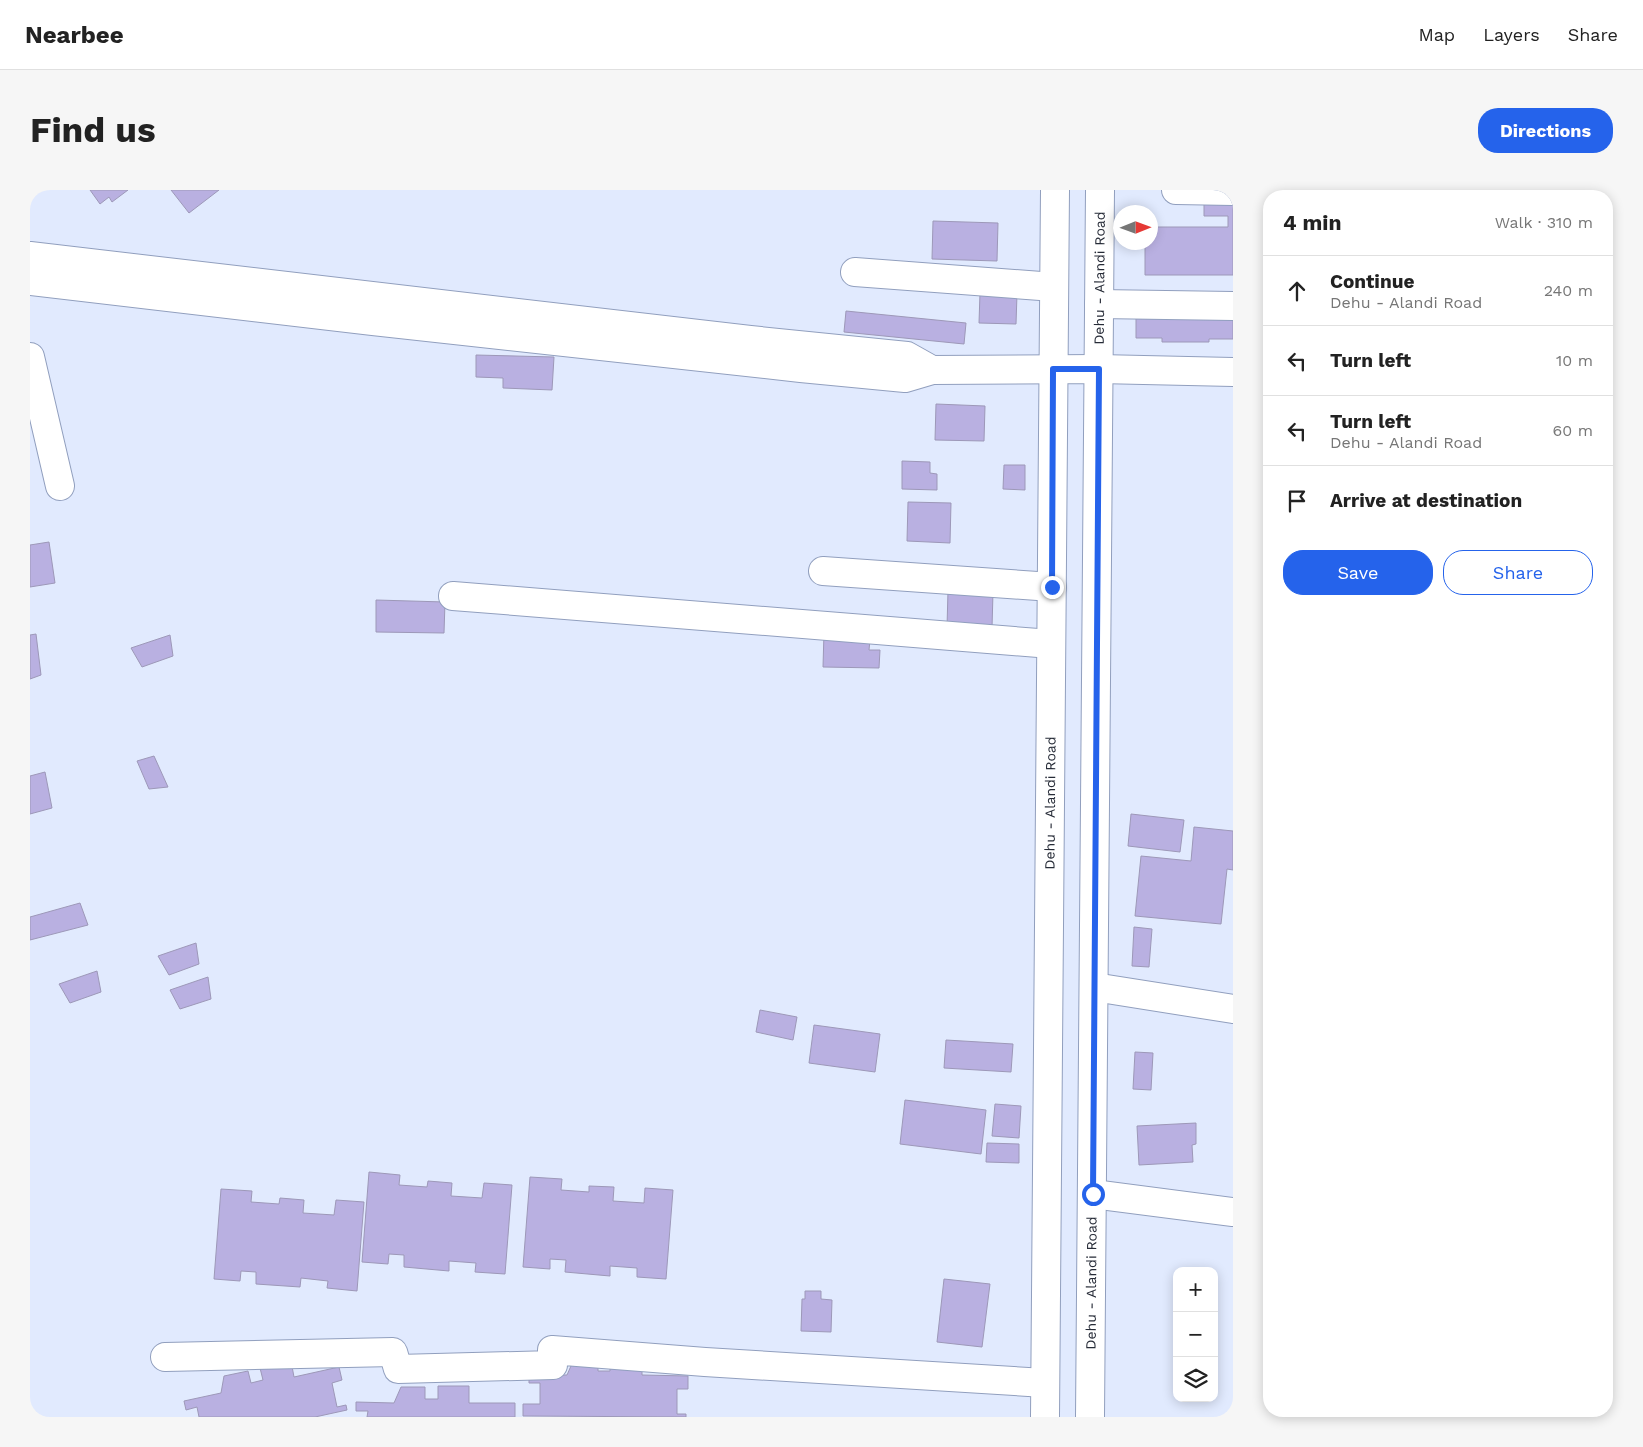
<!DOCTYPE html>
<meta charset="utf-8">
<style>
:root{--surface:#fff;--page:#f6f6f6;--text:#222;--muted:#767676;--line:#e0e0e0;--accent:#2563eb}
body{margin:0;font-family:"Work Sans",sans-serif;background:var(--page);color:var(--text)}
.controls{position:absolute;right:15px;bottom:15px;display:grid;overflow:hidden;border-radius:10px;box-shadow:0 2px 12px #0003}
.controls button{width:45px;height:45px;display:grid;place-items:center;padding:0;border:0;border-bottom:1px solid var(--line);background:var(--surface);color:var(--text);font:25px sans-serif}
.compass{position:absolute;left:1083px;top:15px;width:45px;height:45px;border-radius:50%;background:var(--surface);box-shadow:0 2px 12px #0003;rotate:89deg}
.stop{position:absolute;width:15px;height:15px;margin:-11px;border:4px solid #2563eb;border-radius:50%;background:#fff}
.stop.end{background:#2563eb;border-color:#fff;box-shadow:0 1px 5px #0008}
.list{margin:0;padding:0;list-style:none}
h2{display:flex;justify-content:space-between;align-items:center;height:65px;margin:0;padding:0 20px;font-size:21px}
h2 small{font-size:16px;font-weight:400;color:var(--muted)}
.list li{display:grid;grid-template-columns:32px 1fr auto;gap:15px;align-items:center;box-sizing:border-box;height:70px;padding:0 20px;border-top:1px solid var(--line)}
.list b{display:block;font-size:19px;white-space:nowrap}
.list p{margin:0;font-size:16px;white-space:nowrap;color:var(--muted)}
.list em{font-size:16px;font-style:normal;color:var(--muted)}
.actions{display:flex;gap:10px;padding:15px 20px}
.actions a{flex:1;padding:11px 0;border:1px solid var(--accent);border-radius:20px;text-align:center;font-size:18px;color:var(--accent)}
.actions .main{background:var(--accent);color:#fff}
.icon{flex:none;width:28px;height:28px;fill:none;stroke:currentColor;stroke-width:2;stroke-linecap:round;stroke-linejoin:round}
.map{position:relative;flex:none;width:1203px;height:1227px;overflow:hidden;border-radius:20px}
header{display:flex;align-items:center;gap:30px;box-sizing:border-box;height:70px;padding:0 25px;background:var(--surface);border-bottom:1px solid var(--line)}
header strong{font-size:24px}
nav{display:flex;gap:28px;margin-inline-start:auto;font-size:18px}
.intro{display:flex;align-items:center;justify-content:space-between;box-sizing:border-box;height:120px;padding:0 30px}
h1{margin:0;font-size:35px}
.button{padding:12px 22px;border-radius:20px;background:var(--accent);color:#fff;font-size:18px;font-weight:700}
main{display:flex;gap:30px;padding:0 30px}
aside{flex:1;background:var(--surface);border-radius:20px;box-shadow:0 2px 12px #0003}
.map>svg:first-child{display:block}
</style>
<header>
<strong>Nearbee</strong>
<nav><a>Map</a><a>Layers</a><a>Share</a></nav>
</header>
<div class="intro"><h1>Find us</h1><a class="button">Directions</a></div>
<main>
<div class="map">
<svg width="1203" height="1227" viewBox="0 0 1203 1227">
<rect width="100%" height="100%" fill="#e1eafe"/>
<g fill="#b9b0e1" stroke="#9d98b8">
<path d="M60,0h38l-16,12 -3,-5 -9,7z"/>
<path d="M141,0h48l-30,23z"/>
<path d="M1174,13h29v72h-88v-33h5v-15h78v-11h-24z"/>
<path d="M903,31l65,2 -1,38 -65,-2z"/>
<path d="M950,103l37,1 -1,30 -37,-1z"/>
<path d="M1106,117h97v32h-24v3h-47v-4h-26z"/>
<path d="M816,121l120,12 -2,21 -120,-12z"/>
<path d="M446,165l78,2 -2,33 -49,-2v-10l-27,-1z"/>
<path d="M906,214l49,2 -1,35 -49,-1z"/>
<path d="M872,271l28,1v11l7,1v16l-35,-1z"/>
<path d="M974,275h21v25l-22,-1z"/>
<path d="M878,312l43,1 -1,40 -43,-2z"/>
<path d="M19,352l6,41 -25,4v-42z"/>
<path d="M918,401l45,1 -1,36 -45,-1z"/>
<path d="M346,410l69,2 -1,31 -68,-1z"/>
<path d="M794,442l46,8 -1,10h11l-1,18 -56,-1z"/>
<path d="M6,444l5,41 -11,4v-44z"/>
<path d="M140,445l3,21 -31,11 -11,-19z"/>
<path d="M124,566l14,31 -19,2 -12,-28z"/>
<path d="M15,582l7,36 -22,6v-38z"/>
<path d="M1101,624l53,6 -4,32 -52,-6z"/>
<path d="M1164,637l39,4v39l-6,-1 -6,55 -86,-8 6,-60 50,5z"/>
<path d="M50,713l8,22 -58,15v-23z"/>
<path d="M1104,737l18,2 -3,38 -17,-1z"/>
<path d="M166,753l3,21 -30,11 -11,-19z"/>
<path d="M67,781l4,21 -31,11 -11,-19z"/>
<path d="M178,787l3,22 -31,10 -10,-19z"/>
<path d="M730,820l37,7 -4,23 -37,-8z"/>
<path d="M784,835l66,9 -5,38 -66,-9z"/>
<path d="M916,850l67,4 -2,28 -67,-4z"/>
<path d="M1105,862l18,1 -2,37 -18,-1z"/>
<path d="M875,910l81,10 -5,44 -81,-10z"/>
<path d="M965,914l26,2 -2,32 -27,-2z"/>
<path d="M1166,933v21l-4,1 1,17 -54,3 -2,-39z"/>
<path d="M957,953l32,1v19l-33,-1z"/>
<path d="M339,982l31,3 -1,10 28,2 1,-6 24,2 -1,13 31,2 2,-15 28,2 -7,89 -30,-2 1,-9 -27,-2v10l-45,-4v-12l-15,-1 -1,10 -26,-2z"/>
<path d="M500,987l32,2 -1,11 28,2v-6l25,1 -1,14 31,2 1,-15 28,2 -7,89 -29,-2v-9l-27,-2v10l-45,-4 1,-12 -16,-1v10l-27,-2z"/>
<path d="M191,999l31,2 -1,11 28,2 1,-6 24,2 -1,13 31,2 2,-15 28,2 -7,89 -30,-3 1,-7 -27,-3 -1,9 -44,-3v-12l-15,-1 -1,10 -26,-2z"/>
<path d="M914,1089l46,5 -8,63 -45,-5z"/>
<path d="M775,1101h16v8l11,1 -1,32 -30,-1 1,-32h3z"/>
<path d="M580,1168l32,1v16l46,1v13h-11v25h9v3l-163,-1v-12h17v-21h-11v-8h38l7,-16h24v12h12z"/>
<path d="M261,1171l3,16 45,-10 3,13 -10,3 5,24 9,-2 1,5 -32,7h-116l-2,-10 -11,3 -2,-9 37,-8 3,-17 24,-5 3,12 12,-3 -3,-12z"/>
<path d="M408,1196h31v17h46v14h-148l1,-6h-12v-9l38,1 7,-16h24v12h13z"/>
</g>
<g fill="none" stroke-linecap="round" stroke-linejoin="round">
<g stroke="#919fbe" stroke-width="30">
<g id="minor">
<path d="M1146,0l57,1"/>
<path d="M0,66l720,84 157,16 25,14"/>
<path d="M825,82l199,15"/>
<path d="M0,91l343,40 428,47 104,10 27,-8 167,-1 134,3"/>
<path d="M1069,114l134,2"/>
<path d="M0,167l30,129"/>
<path d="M793,381l229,16"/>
<path d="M423,406l598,48"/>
<path d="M1064,797l139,22"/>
<path d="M1063,1004l140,18"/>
<path d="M135,1167l228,-5 5,17 155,-4 -1,-15 153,12 340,21"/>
</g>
</g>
<g stroke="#919fbe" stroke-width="30">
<g id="major">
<path id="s1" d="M1015,1227l10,-1227"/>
<path id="s2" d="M1060,1227l10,-1227"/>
</g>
</g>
<use href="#minor" stroke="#fff" stroke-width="28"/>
<use href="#major" stroke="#fff" stroke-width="28"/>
</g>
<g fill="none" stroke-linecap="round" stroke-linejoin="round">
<path stroke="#2563eb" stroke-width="6" d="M1022,397l1,-218h46l-6,825"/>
</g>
<g text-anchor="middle" stroke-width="4" stroke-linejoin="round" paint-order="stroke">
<g font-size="14" fill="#262b37" stroke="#fff">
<text dy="5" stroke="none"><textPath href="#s2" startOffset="1139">Dehu - Alandi Road</textPath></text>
<text dy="5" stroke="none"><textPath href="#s1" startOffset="614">Dehu - Alandi Road</textPath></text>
<text dy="5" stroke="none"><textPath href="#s2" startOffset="134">Dehu - Alandi Road</textPath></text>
</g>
</g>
</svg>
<div class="controls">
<button>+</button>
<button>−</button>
<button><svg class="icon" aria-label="layers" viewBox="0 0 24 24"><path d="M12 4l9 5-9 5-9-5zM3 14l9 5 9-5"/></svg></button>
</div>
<svg class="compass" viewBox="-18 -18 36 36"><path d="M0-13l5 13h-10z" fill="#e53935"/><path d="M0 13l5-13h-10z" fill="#767676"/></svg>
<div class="stop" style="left:1063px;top:1004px"></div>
<div class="stop end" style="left:1022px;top:397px"></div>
</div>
<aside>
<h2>4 min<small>Walk · 310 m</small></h2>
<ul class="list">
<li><svg class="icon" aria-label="ahead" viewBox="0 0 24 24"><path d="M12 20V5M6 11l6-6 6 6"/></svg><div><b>Continue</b><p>Dehu - Alandi Road</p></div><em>240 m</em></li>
<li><svg class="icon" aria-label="left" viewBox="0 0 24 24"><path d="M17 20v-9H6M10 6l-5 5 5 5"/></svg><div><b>Turn left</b></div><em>10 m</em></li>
<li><svg class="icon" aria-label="left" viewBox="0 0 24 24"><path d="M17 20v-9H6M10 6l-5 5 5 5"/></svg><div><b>Turn left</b><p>Dehu - Alandi Road</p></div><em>60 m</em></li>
<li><svg class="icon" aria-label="arrive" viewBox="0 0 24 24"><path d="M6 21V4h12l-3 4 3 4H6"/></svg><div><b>Arrive at destination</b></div></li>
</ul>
<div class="actions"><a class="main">Save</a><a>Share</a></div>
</aside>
</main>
